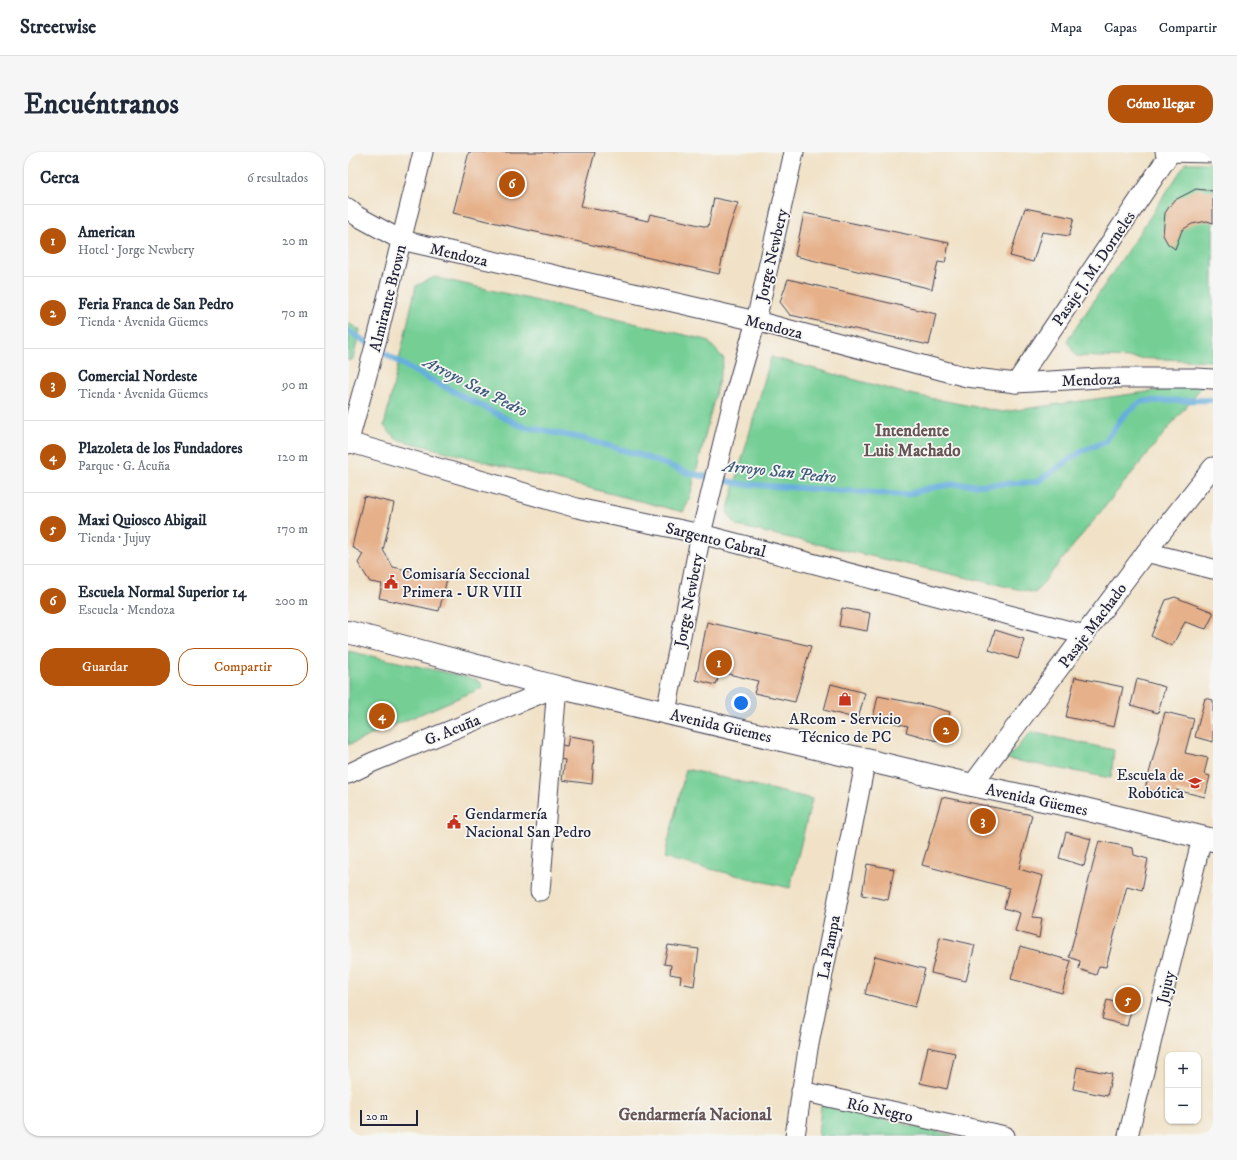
<!DOCTYPE html>
<html lang="es">
<meta charset="utf-8">
<style>
:root{--surface:#fff;--page:#f6f6f7;--text:#1f2937;--muted:#747a83;--line:#e0e1e3;--accent:#b45309}
body{margin:0;font-family:"IM FELL DW Pica",serif;background:var(--page);color:var(--text)}
.controls{position:absolute;right:12px;bottom:12px;display:grid;overflow:hidden;border-radius:8px;box-shadow:0 1px 3px #0004}
.controls button{width:36px;height:36px;display:grid;place-items:center;padding:0;border:0;border-bottom:1px solid var(--line);background:var(--surface);color:var(--text);font:20px sans-serif}
.scale{position:absolute;left:12px;bottom:10px;width:58px;box-sizing:border-box;padding-left:4px;border:2px solid #22223b;border-top:0;font-size:11px;line-height:14px;white-space:nowrap;color:#22223b;-webkit-text-stroke:3px #f6f6f2;paint-order:stroke}
.you{position:absolute;left:393px;top:551px;width:14px;height:14px;margin:-10px;border:3px solid #fff;border-radius:50%;background:#1a73e8;box-shadow:0 0 0 6px #1a73e833}
.badge{display:grid;place-items:center;width:26px;height:26px;border-radius:50%;background:var(--accent);color:#fff;font-size:13px;font-weight:700}
.pin{position:absolute;translate:-50% -50%;border:2px solid #fff;box-shadow:0 1px 4px #0006}
.list{margin:0;padding:0;list-style:none}
h2{display:flex;justify-content:space-between;align-items:center;height:52px;margin:0;padding:0 16px;font-size:17px}
h2 small{font-size:13px;font-weight:400;color:var(--muted)}
.list li{display:grid;grid-template-columns:26px 1fr auto;gap:12px;align-items:center;box-sizing:border-box;height:72px;padding:0 16px;border-top:1px solid var(--line)}
.list b{display:block;font-size:15px;white-space:nowrap}
.list p{margin:0;font-size:13px;white-space:nowrap;color:var(--muted)}
.list em{font-size:13px;font-style:normal;color:var(--muted)}
.actions{display:flex;gap:8px;padding:12px 16px}
.actions a{flex:1;padding:9px 0;border:1px solid var(--accent);border-radius:16px;text-align:center;font-size:14px;color:var(--accent)}
.actions .main{background:var(--accent);color:#fff}
.map{position:relative;flex:none;width:865px;height:984px;overflow:hidden;border-radius:16px}
header{display:flex;align-items:center;gap:24px;box-sizing:border-box;height:56px;padding:0 20px;background:var(--surface);border-bottom:1px solid var(--line)}
header strong{font-size:19px}
nav{display:flex;gap:22px;margin-inline-start:auto;font-size:14px}
.intro{display:flex;align-items:center;justify-content:space-between;box-sizing:border-box;height:96px;padding:0 24px}
h1{margin:0;font-size:28px}
.button{padding:10px 18px;border-radius:16px;background:var(--accent);color:#fff;font-size:14px;font-weight:700}
main{display:flex;gap:24px;padding:0 24px}
aside{flex:1;background:var(--surface);border-radius:16px;box-shadow:0 1px 3px #0004}
.map>svg:first-child{display:block}
</style>
<header>
<strong>Streetwise</strong>
<nav><a>Mapa</a><a>Capas</a><a>Compartir</a></nav>
</header>
<div class="intro"><h1>Encuéntranos</h1><a class="button">Cómo llegar</a></div>
<main>
<aside>
<h2>Cerca<small>6 resultados</small></h2>
<ul class="list">
<li><span class="badge">1</span><div><b>American</b><p>Hotel · Jorge Newbery</p></div><em>20 m</em></li>
<li><span class="badge">2</span><div><b>Feria Franca de San Pedro</b><p>Tienda · Avenida Güemes</p></div><em>70 m</em></li>
<li><span class="badge">3</span><div><b>Comercial Nordeste</b><p>Tienda · Avenida Güemes</p></div><em>90 m</em></li>
<li><span class="badge">4</span><div><b>Plazoleta de los Fundadores</b><p>Parque · G. Acuña</p></div><em>120 m</em></li>
<li><span class="badge">5</span><div><b>Maxi Quiosco Abigail</b><p>Tienda · Jujuy</p></div><em>170 m</em></li>
<li><span class="badge">6</span><div><b>Escuela Normal Superior 14</b><p>Escuela · Mendoza</p></div><em>200 m</em></li>
</ul>
<div class="actions"><a class="main">Guardar</a><a>Compartir</a></div>
</aside>
<div class="map">
<svg width="865" height="984" viewBox="0 0 865 984">
<rect width="100%" height="100%" fill="#f6f6f2"/>
<filter id="ink" filterUnits="userSpaceOnUse"><feTurbulence type="fractalNoise" baseFrequency=".025" numOctaves="2"/><feDisplacementMap in="SourceGraphic" scale="8" xChannelSelector="R" yChannelSelector="G"/><feConvolveMatrix kernelMatrix="1 2 1 2 8 2 1 2 1" color-interpolation-filters="sRGB"/></filter>
<filter id="wash" filterUnits="userSpaceOnUse"><feTurbulence type="fractalNoise" baseFrequency=".012" numOctaves="4" result="noise"/><feDisplacementMap in="SourceGraphic" scale="16" xChannelSelector="R" yChannelSelector="G"/><feGaussianBlur stdDeviation="0.9" result="paint"/><feColorMatrix in="noise" values="0 0 0 0 0 0 0 0 0 0 0 0 0 0 0 0 0 1.4 0 .05"/><feComposite in="paint" operator="in"/></filter>
<g filter="url(#wash)">
<rect width="100%" height="100%" fill="#f1e2c7"/>
<g fill="#75cf95" stroke="#4c7868">
<path d="M838,11h27v198l-137,-5 -9,-15z"/>
<path d="M86,125l273,63 17,19 -35,142 -6,11 -287,-73 -12,-13 32,-140z"/>
<path d="M0,171l12,7 -7,29 -5,2z"/>
<path d="M423,205l133,36 98,19 202,-28 -169,209 -298,-67 -10,-14z"/>
<path d="M0,499l128,28 8,8 -136,58z"/>
<path d="M683,580l83,18 -3,28 -104,-19z"/>
<path d="M338,617l126,30 -22,89 -126,-30z"/>
<path d="M473,953l135,31h-138z"/>
</g>
<g fill="none" stroke-linecap="round" stroke-linejoin="round">
<path stroke="#66aedd" stroke-width="6" d="M0,179l66,40 107,55 60,12 59,17 49,18 52,11 164,11 25,-7 24,-4 25,1 58,-3 45,-31 23,-9 19,-27 18,-14 68,-1"/>
</g>
<g id="blocks">
<g fill="#e6b18a">
<path d="M121,0h126l-14,54 67,15 2,-7 58,13 6,-29 24,5 -10,29 -9,42 -266,-61z"/>
<path d="M848,37l17,2v32l-6,-2 -15,3 -10,6 -7,19 -7,-5 -5,-9 2,-22 8,-12z"/>
<path d="M677,56l49,10 -5,18 -27,-4 -9,30 -23,-6z"/>
<path d="M456,61l145,30 -4,20 -7,-1 -6,27 -137,-33z"/>
<path d="M440,127l148,35 -7,31 -139,-30 -10,-13z"/>
<path d="M16,344l30,7 -11,47 10,17 54,12 -8,32 -60,-13 3,-14 -12,-2 -12,-19 5,-9 -11,-7z"/>
<path d="M827,445l38,15v3l-7,14 -21,-7 -13,24 -21,-10 15,-36z"/>
<path d="M494,456l28,5 -3,18 -28,-5z"/>
<path d="M359,470l104,24 -16,56 -41,-9 4,-12 -38,-9 -4,13 -20,-5z"/>
<path d="M647,478l29,9 -6,20 -29,-9z"/>
<path d="M727,525l48,10 -9,40 -48,-10z"/>
<path d="M789,527l28,8 -7,26 -27,-8z"/>
<path d="M483,532l34,9 -7,26 -34,-9z"/>
<path d="M530,544l51,10 21,6 -9,30 -35,-10 2,-6 -35,-8z"/>
<path d="M857,546l8,2v42l-18,-5z"/>
<path d="M817,560l29,7 -9,34 23,5 -4,16 6,2 -5,21 -29,-7 1,7 -32,-8z"/>
<path d="M221,584l26,4 -3,44 -30,-4 3,-20 -10,-2 1,-14 11,2z"/>
<path d="M594,645l90,18 -13,54 24,7 -11,41 10,1 -3,20 -24,-7 5,-18 -16,-5 5,-20 -87,-23z"/>
<path d="M718,680l25,7 -7,27 -25,-8z"/>
<path d="M751,689l34,7 1,7 14,4 -6,31 -15,-4 -21,81 -7,-1 -3,9 -17,-6 1,-8 -11,-4z"/>
<path d="M519,712l27,5 -6,31 -26,-5z"/>
<path d="M592,785l35,8 -9,36 -35,-8z"/>
<path d="M320,793l31,4 -5,37 -14,-3 1,-7 -11,-2 1,-9 -7,-1z"/>
<path d="M672,794l51,15 -9,32 -51,-14z"/>
<path d="M527,804l50,13 -10,38 -50,-13z"/>
<path d="M759,848l25,7 -5,19 -25,-7z"/>
<path d="M580,895l27,6 -8,36 -27,-6z"/>
<path d="M729,915l35,7 -5,22 -34,-7z"/>
</g>
</g>
</g>
<g filter="url(#ink)">
<use href="#blocks" fill-opacity="0" stroke="#413f50" stroke-width="1"/>
<g fill="none" stroke-linecap="round" stroke-linejoin="round">
<g stroke="#413f50" stroke-width="21">
<g id="minor">
<path d="M817,0l48,1"/>
<path d="M0,56l9,8 44,24 355,81 211,56 49,6 84,-5h97l16,1"/>
<path d="M668,231l155,-231"/>
<path d="M0,290l229,66 124,26 384,101"/>
<path d="M0,292l30,-109 45,-183"/>
<path d="M798,400l67,17"/>
<path d="M318,560l35,-178 32,-133 23,-80 38,-169"/>
<path d="M0,622l25,-12 184,-75 -17,204"/>
<path d="M624,633l174,-233 67,-85"/>
<path d="M453,939l204,45"/>
<path d="M447,984l13,-87 58,-290"/>
<path d="M780,984l74,-298"/>
</g>
</g>
<g stroke="#413f50" stroke-width="24">
<path id="secondary" d="M0,480l209,55 415,98 100,21 141,34"/>
</g>
<use href="#minor" stroke="#fff" stroke-width="19"/>
<use href="#secondary" stroke="#fff" stroke-width="22"/>
</g>
</g>
<defs>
<g id="civic-bare" transform="scale(1.08)"><path d="M-.6-6.5H3V-4.5H.6V-3L4-1V1h2V6H-6V1h2V-1L-.6-3ZM-1.2 2.5V6h2.4V2.5Z" fill="#c8321e" stroke="#f6f6f2" stroke-width="2.5" paint-order="stroke"/></g>
<g id="shop-bare" transform="scale(1.08)"><path d="M-5-2.5h2.3a2.7 3.5 0 0 1 5.4 0H5L5.5 6h-11ZM-1.5-2.5h3a1.5 2.3 0 0 0-3 0Z" fill="#c8321e" stroke="#f6f6f2" stroke-width="2.5" paint-order="stroke"/></g>
<g id="school-bare" transform="scale(1.08)"><path d="M0-5L7-2L0 1L-7-2ZM-4 1L0 2.5L4 1V4Q0 6-4 4Z" fill="#c8321e" stroke="#f6f6f2" stroke-width="2.5" paint-order="stroke"/></g>
</defs>
<g fill-rule="evenodd">
<use href="#civic-bare" x="43" y="430"/>
<use href="#shop-bare" x="497" y="547"/>
<use href="#school-bare" x="847" y="631"/>
<use href="#civic-bare" x="106" y="670"/>
</g>
<g text-anchor="middle" stroke-width="3.5" stroke-linejoin="round" paint-order="stroke">
<g font-size="16" fill="#22223b" stroke="#f6f6f2">
<text transform="translate(111 102) rotate(13)" y="6">Mendoza</text>
<text transform="translate(423 103) rotate(-77)" y="6">Jorge Newbery</text>
<text transform="translate(745 116) rotate(-56)" y="6">Pasaje J. M. Dorneles</text>
<text transform="translate(39 146) rotate(-76)" y="6">Almirante Brown</text>
<text transform="translate(426 174) rotate(14)" y="6">Mendoza</text>
<text transform="translate(743 227) rotate(-2)" y="6">Mendoza</text>
<text transform="translate(368 387) rotate(14)" y="6">Sargento Cabral</text>
<text transform="translate(340 448) rotate(-79)" y="6">Jorge Newbery</text>
<text transform="translate(744 473) rotate(-53)" y="6">Pasaje Machado</text>
<text transform="translate(373 573) rotate(13)" y="6">Avenida Güemes</text>
<text transform="translate(104 577) rotate(-22)" y="6">G. Acuña</text>
<text transform="translate(689 647) rotate(12)" y="6">Avenida Güemes</text>
<text transform="translate(480 795) rotate(-79)" y="6">La Pampa</text>
<text transform="translate(817 835) rotate(-76)" y="6">Jujuy</text>
<text transform="translate(532 957) rotate(12)" y="6">Río Negro</text>
</g>
<g font-size="16" fill="#22223b" stroke="#f6f6f2" text-anchor="start">
<text x="54" y="427">Comisaría Seccional<tspan x="54" dy="18">Primera - UR VIII</tspan></text>
<text x="497" y="572" text-anchor="middle">ARcom - Servicio<tspan x="497" dy="18">Técnico de PC</tspan></text>
<text x="836" y="628" text-anchor="end">Escuela de<tspan x="836" dy="18">Robótica</tspan></text>
<text x="117" y="667">Gendarmería<tspan x="117" dy="18">Nacional San Pedro</tspan></text>
</g>
<g font-size="17" font-style="italic" fill="#3d5a7c" stroke="#f6f6f2">
<text transform="translate(128 234) rotate(27)" y="6">Arroyo San Pedro</text>
<text transform="translate(432 319) rotate(6)" y="6">Arroyo San Pedro</text>
</g>
<g font-size="17" font-weight="bold" fill="#675457" stroke="#f6f6f2">
<text x="564" y="284">Intendente<tspan x="564" dy="20">Luis Machado</tspan></text>
<text x="347" y="968">Gendarmería Nacional</text>
</g>
</g>
</svg>
<div class="controls">
<button>+</button>
<button>−</button>
</div>
<div class="scale">20 m</div>
<div class="you"></div>
<div class="pin badge" style="left:371px;top:511px">1</div>
<div class="pin badge" style="left:598px;top:578px">2</div>
<div class="pin badge" style="left:635px;top:669px">3</div>
<div class="pin badge" style="left:34px;top:564px">4</div>
<div class="pin badge" style="left:780px;top:848px">5</div>
<div class="pin badge" style="left:164px;top:32px">6</div>
</div>
</main>
